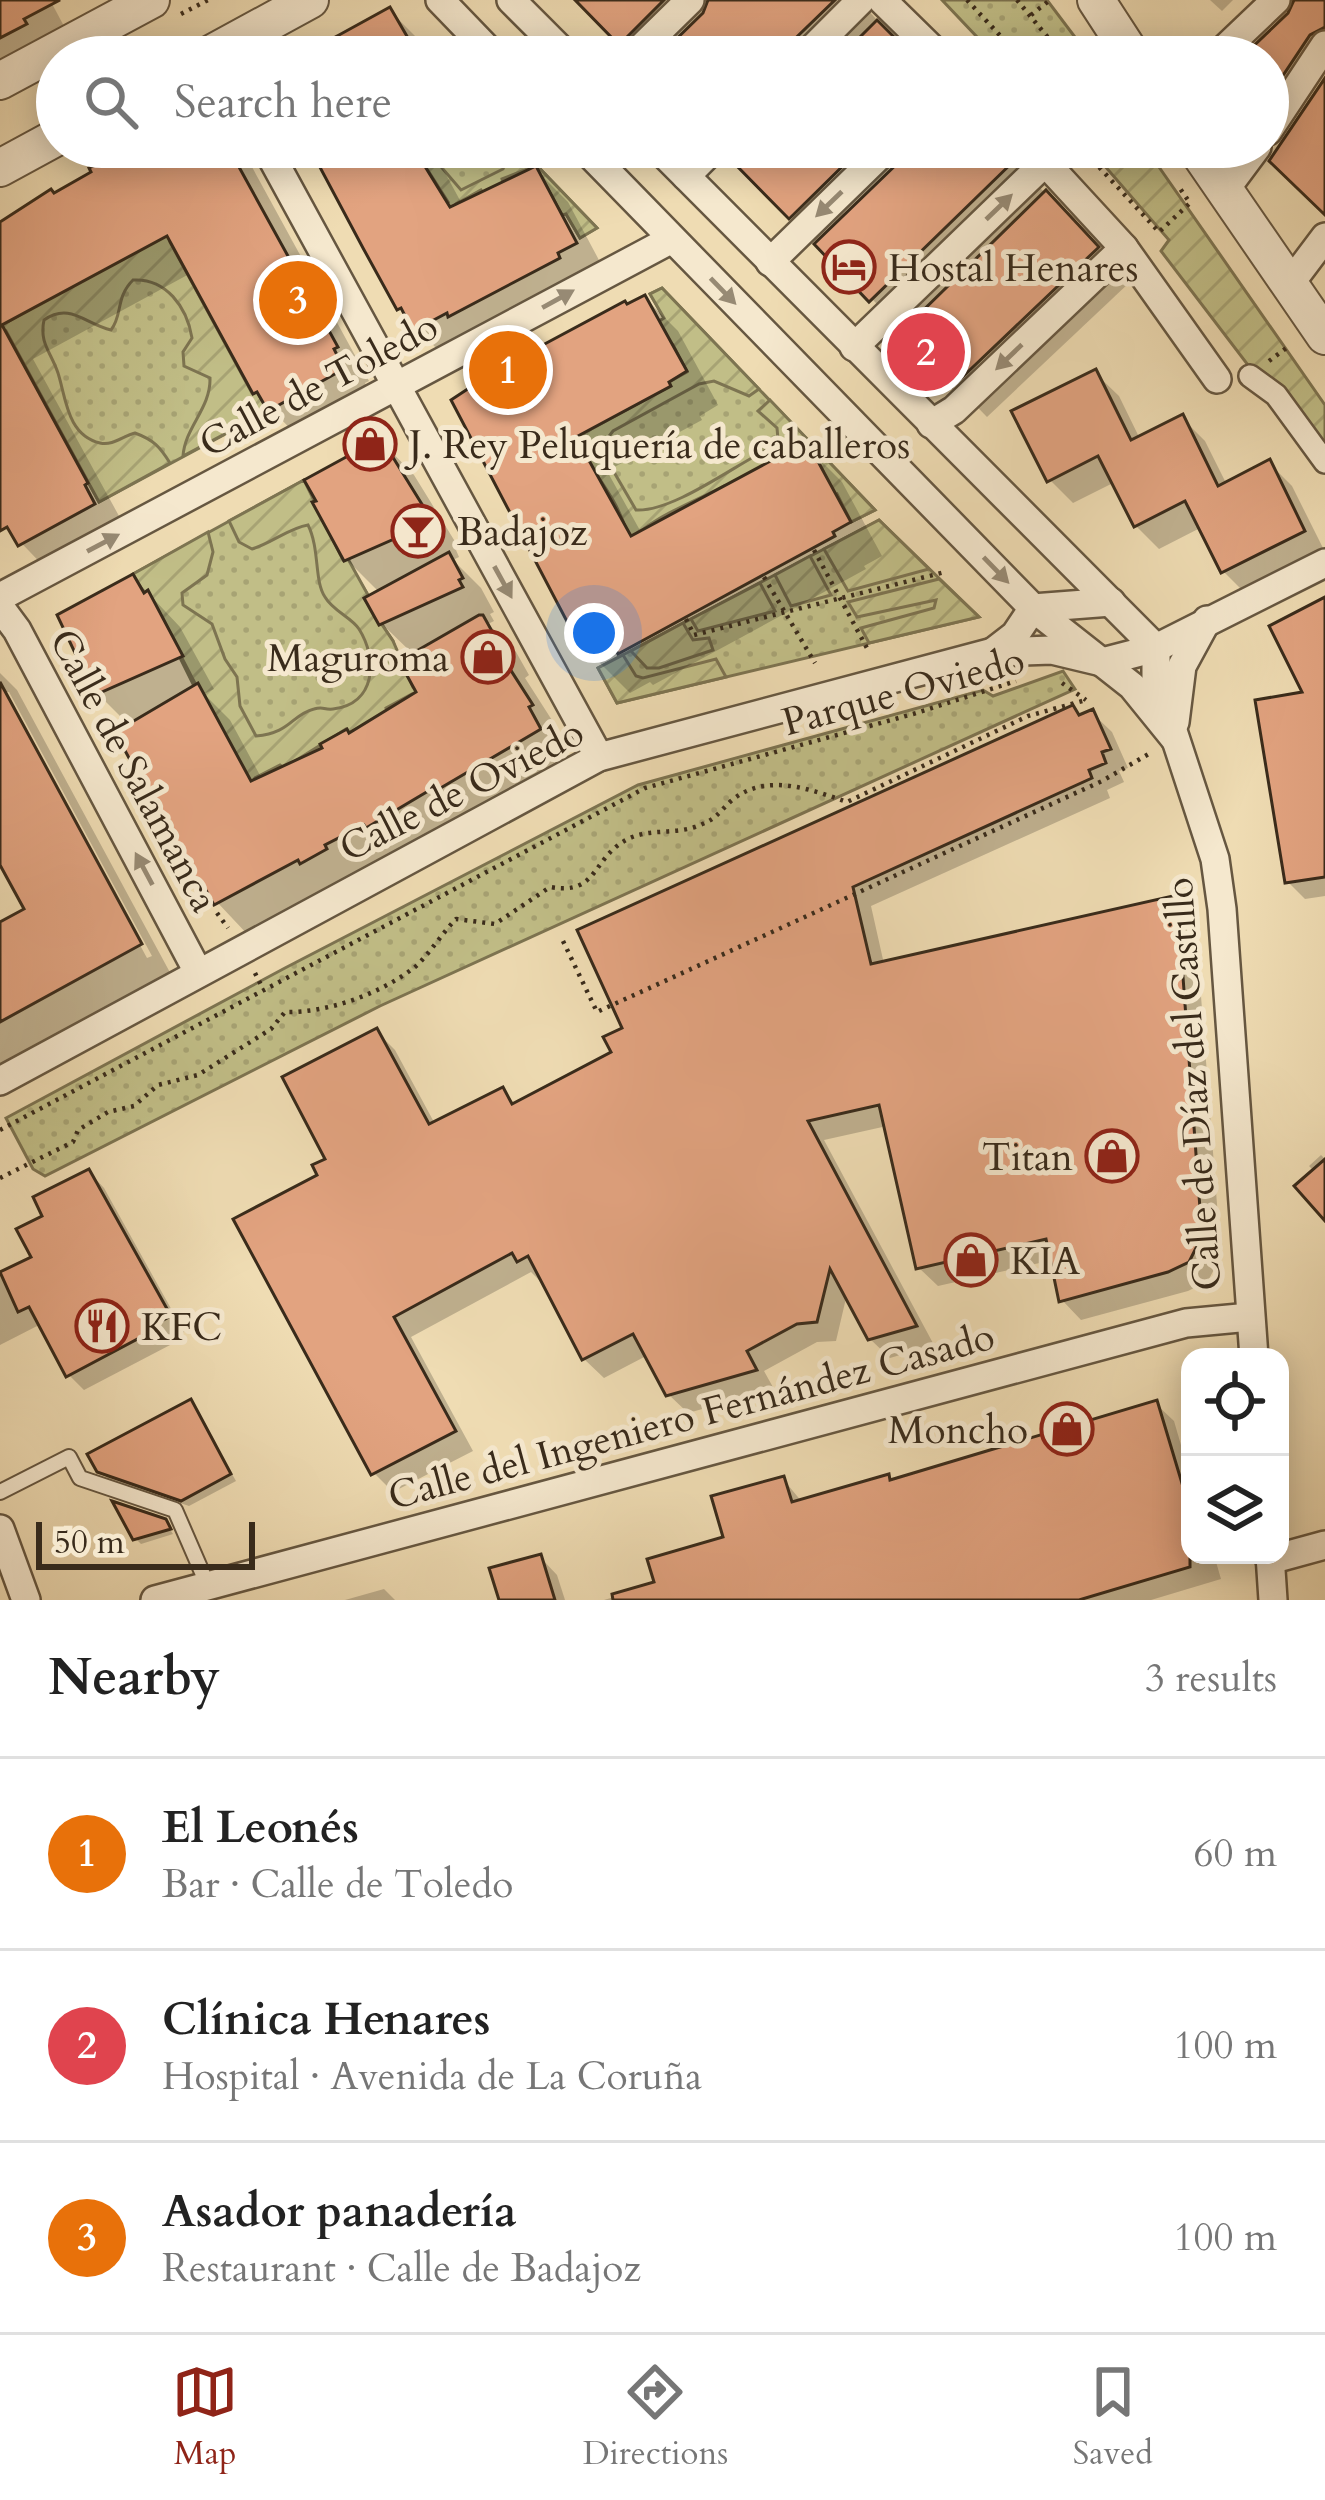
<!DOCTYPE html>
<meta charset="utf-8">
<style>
:root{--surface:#fff;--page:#f6f6f6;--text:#222;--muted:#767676;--line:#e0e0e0;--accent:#8f2418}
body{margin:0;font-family:Cardo,serif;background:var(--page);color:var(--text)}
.controls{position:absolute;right:36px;bottom:36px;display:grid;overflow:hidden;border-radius:24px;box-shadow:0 6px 30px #0003}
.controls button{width:108px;height:108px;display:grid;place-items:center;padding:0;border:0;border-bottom:3px solid var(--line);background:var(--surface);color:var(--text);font:60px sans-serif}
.scale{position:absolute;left:36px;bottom:30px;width:219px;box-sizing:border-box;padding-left:12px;border:6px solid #392b1b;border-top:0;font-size:33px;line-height:42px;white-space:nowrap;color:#392b1b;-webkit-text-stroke:9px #f5e8ce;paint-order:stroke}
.you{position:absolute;left:594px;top:633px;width:42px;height:42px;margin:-30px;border:9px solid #fff;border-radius:50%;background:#1a73e8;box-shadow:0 0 0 18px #1a73e833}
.badge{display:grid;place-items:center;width:78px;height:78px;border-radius:50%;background:var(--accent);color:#fff;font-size:39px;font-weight:700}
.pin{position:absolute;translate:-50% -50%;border:6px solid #fff;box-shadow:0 3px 12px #0006}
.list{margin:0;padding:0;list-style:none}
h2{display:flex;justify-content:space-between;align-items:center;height:156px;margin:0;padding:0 48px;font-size:51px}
h2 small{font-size:39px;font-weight:400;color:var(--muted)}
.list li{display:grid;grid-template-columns:78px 1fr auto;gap:36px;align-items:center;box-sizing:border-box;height:192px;padding:0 48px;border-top:3px solid var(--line)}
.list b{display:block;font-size:45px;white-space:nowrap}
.list p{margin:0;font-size:39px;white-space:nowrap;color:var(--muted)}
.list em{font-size:39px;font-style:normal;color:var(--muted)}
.icon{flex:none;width:66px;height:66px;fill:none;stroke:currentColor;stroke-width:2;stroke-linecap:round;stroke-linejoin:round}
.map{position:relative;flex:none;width:1325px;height:1600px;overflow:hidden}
.search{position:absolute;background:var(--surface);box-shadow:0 6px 30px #0003;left:36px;right:36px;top:36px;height:132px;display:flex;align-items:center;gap:30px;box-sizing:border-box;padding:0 42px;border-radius:66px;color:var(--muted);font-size:45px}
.sheet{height:732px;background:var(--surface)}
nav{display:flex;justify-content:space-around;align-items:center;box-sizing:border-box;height:168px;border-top:3px solid var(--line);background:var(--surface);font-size:33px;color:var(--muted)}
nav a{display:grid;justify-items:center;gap:6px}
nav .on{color:var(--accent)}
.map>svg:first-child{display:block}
</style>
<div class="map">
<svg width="1325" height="1600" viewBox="0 0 1325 1600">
<defs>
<pattern id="park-dots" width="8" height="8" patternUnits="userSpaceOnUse" patternTransform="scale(3)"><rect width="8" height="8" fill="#c1be87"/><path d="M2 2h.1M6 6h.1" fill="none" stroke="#a7a374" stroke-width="1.8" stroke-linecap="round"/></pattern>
<pattern id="garden-furrows" width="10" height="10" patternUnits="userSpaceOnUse" patternTransform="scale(3)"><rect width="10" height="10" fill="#c1be87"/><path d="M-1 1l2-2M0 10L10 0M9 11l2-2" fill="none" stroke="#a7a374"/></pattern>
</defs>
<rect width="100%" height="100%" fill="#efdcb3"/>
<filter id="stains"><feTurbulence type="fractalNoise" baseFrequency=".00167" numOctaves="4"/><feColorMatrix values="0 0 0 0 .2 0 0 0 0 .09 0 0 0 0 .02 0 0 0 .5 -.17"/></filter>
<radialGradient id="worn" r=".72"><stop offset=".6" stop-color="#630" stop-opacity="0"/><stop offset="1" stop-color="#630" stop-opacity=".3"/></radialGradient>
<g fill="url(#park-dots)" stroke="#7d7451" stroke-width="3">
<path d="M942,0h105l43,57h-94z"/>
<path d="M413,147h106l78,81 -17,10 -14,-24 -4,1 -27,-49 -33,13 1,4 -19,11 -3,-4 -26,15 -11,-1 4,-2z"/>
<path d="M170,241l82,152 5,-1 11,19 -169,91 -93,-171 -5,1 -1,-11h9l88,-48z"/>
<path d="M662,288l213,222 -24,12 -14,-28 -9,4 -5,-27 -14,-26 -18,10 -3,-4 -61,39 -3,-4 -88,47 -8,-2 -47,-97 89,-48 -1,-4 18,-10 -14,-27 -21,-19 12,-8 -14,-24z"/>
<path d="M304,480l12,21 -4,2 56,92 -4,3 29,43 6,21 15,25 -1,7 -27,14 1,4 -38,21 -3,-4 -25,14 1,5 -67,31 -60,-91 -48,-97 -3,2 -11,-19z"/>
<path d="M879,520l100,97 -362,86 -19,-35z"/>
<path d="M1063,671l12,18 -695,317 -335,170 -12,-7 -27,-51 279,-150 353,-183 345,-95 10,6z"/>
</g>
<g fill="url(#garden-furrows)" stroke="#7d7451" stroke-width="3">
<path d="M413,147h11l37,43 42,-21 2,-5 -7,-17h21l78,81 -17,10 -14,-24 -4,1 -27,-49 -33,13 1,4 -19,11 -3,-4 -25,14 -7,9 -5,-9 4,-2z"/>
<path d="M1145,147l180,258v61l-164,-215 8,-11 -79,-91z"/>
<path d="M169,230l1,12 82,151 5,-1 11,19 -85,45c2,-29 28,-48 27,-78l-26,-12 -1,-14 9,-14c-5,-31 -26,-60 -59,-58 -18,18 -10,35 -22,50 -26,-6 -41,-28 -67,-10 -5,23 7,32 14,53 8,25 9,62 42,70 13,3 23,-7 35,-10 19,7 25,14 35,30l-71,39 -93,-171 -5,1 -1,-11h9z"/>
<path d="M662,288l97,101 -10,7 -35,-15 -15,3 -86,47 -13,17 36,62c38,2 100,-46 136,-63l6,-8 -1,-11 -19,-17 12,-11 105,110 -24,12 -14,-28 -9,4 -5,-27 -14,-26 -18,10 -3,-4 -61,39 -3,-4c-26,14 -79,34 -95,57 -5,-37 -39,-76 -59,-107l12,-2 88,-48 -1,-4 18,-10 -14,-27 -21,-19 12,-8 -14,-24z"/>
<path d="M304,480l39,80 5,-1 20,36 -4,3 29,43 20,46 8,6 -9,1 -26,14 1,4 -38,21 -3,-4 -62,39 -4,-3 -25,13 -6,9 -102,-196 -3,2 -11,-19 75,-42 5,20 -6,23 -25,18 1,12 29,19 13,35 12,18 3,29 16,30c35,-3 35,-21 58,-27 10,-3 9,1 19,0 43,-5 45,-50 26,-80 -8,-12 -26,-18 -34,-32 -11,-16 -5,-48 -17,-72 -19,3 -36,18 -56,24l-13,-7 -10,-21z"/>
<path d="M879,520l50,49 -81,22 -24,-42z"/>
<path d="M810,556l21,39 -40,11 -16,-31z"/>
<path d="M939,579l40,38 -110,26 -8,-15 73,-20 2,-8 -79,17 -9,-15z"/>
<path d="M760,583l15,28 -77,20 -7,-12z"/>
<path d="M683,623l10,17 16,-2 4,12 -54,18h-12l-16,-17z"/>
<path d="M623,655l13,21 7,2 73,-19 10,18 -109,26 -19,-35z"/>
</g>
<g fill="#0003" fill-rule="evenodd">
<path d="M0,0h50l23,43 -73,46z"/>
<path d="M579,0h280l51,57h-275z"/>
<path d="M1210,0h23l-11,11z"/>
<path d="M1296,0h29v43l-57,81v-67h-21l44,-42z"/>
<path d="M390,11l33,33 7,13h-125z"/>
<path d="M143,147h93l16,20 117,214 -4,2 10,19 -72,40 -48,-50 -64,-119 -158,86 86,157 -3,3 10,19 -72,39 -48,-50 -6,-13v-293z"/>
<path d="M317,147h114l31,57 73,-35 33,33 40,75 -159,85 -50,-54z"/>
<path d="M724,147h277l129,135 -143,135z"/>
<path d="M645,298l33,33 40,74 -18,11 2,4 -95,51 35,63 167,-85 33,33 40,74 -18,10 2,3 -124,68 -89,48 -3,-3 -20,11 -33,-33 -22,-31 -76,-139 128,-183z"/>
<path d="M1095,373l24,23 21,43 42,-21 23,23 22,44 42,-22 23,23 33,66 -79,42 -23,-23 -21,-44 -43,22 -23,-23 -21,-44 -42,21 -23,-23z"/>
<path d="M381,441l33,34 45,73 -3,2 3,7 -6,3 28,28 13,24 -4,2 4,7 -6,3 28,28 13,23 -4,3 39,61 -4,2 12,21 -323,174 -49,-52 -70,-158 -33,-33 36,-116 47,50 34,62 -10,5 26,26 32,59 88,-43 70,-43 -5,-37 -34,-33 -1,-30 -34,-34z"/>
<path d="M1325,602v294l-20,3 -17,-17 19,-187z"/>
<path d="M0,673l17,17 156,288 -173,94v-147l28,-15 -28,-51zM2,692h7l143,264 -5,2z"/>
<path d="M1092,713l20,19 16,36 -9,3 5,11 -17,8 3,8 -239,108 13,58 292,-65 19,19 26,338 -13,25 -20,10 -107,29 -19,-20 -9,-40 -115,26 -20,-19 -31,-141 -63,14 110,205 -44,13 -20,-19 -23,-45 -11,47 -19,1 -53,29 10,18 -86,24 -20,-19 -20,-39 -44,23 -20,-19 -42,-82 -3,3 -8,-8 -120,65 62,114 -80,41 -19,-19 -52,-296 54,-146 19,19 40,74 67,-34 14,15 99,-52z"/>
<path d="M1321,1155l4,4v58l-10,-45 -6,-6z"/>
<path d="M89,1172l15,16 80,144 -14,8 2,4 -88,46 -15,-15 -28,-51 -41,21v-70l35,-17 11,-41z"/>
<path d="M191,1403l45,78 -47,25 -82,-28 -7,-8z"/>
<path d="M1156,1404l18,17 16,55v79h24l7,24 -70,21h-547l53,-16 70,-45 56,-60 19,23 86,-24 5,5z"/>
<path d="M165,1522l8,12 -32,10 -5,-5z"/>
<path d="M540,1557l17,18 8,25h-63z"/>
<path d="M384,1589l11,11h-50z"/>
</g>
<g fill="#e2a380" stroke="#392b1b" stroke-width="3">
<path d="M0,0h60l-36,19 3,5 -27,14z"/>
<path d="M575,0h89l-45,45z"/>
<path d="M708,0h127l-59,57h-118l45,-44z"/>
<path d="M1294,0h31v27l-15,8 -42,63v-41h-26l46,-44z"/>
<path d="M390,7l29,50h-122l42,-22z"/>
<path d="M877,20l37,37h-75l21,-20z"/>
<path d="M1325,78v137l-56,-54z"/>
<path d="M137,147h91l110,200 -4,2 10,20 -76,42 -11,-19 -4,2 -86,-158 -165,89 86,158 -3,2 10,19 -77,42 -11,-19 -7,4v-309l51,-33 3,4 37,-21 -2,-4z"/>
<path d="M314,147h99l37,60 86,-41 41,77 -19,10 2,5 -112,59 -1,-4 -34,18 -12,-23 -4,2 -34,-62 -48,-90 4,-2z"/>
<path d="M746,147h116l-73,72 -57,-58z"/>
<path d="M906,147h107l4,11 -148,144 -55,-58 87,-84z"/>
<path d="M1046,190l53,57 -147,140 -52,-54z"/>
<path d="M645,295l42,76 -18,11 2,4 -95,51 55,99 158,-85 2,4 18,-10 42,77 -18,10 2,4 -127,69 -90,49 -2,-4 -22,11 -18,-32 -4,2 -121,-231 47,-31 127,-68 2,3z"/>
<path d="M1096,369l35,71 52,-26 35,72 52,-27 35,72 -84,42 -36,-72 -51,26 -36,-71 -51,26 -36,-71z"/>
<path d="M381,438l47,76 -3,3 3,7 -84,37 -32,-59 4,-1 -12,-21z"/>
<path d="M449,552l14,26 -4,2 4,7 -84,38 -15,-27z"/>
<path d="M133,574l11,19 4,-3 35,66 -88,39 -38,-80z"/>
<path d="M1325,597v280l-40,6 -30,-183 47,-8 -33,-66z"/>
<path d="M479,615h4l15,27 -4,2 39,61 -4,2 12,22 -97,57 -12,7 -2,-3 -64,38 -2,-3 -39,20 2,4 -27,15 -2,-4 -84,45 -12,-22 -4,3 -83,-154 83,-49 53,98 71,-33 -2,-4 27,-15 2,4 67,-41 -17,-31z"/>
<path d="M0,682l142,262 -142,78v-100l24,-13 -24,-44z"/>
<path d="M1073,705l6,10 14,-6 18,40 -9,3 4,11 -17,7 3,8 -239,109 18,77 306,-69 25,341 -13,26 -21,10 -109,30 -13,-63 -130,30 -37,-164 -71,16 109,205 -49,14 -38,-71 -13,53 -20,2 -50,27 10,19 -91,26 -33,-62 -51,26 -54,-104 -11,6 -5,-9 -118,64 62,114 -85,44 -138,-256 84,-44 -5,-10 13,-6 -43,-82 95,-49 52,96 74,-37 9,17 99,-52 -8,-15 19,-9 -45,-98z"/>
<path d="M1325,1159v62l-31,-35z"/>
<path d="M89,1169l82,147 -15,8 2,4 -92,49 -37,-70 -11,5 -18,-40 31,-15 -15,-28 26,-13 -9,-19z"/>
<path d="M191,1399l40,75 -50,27 -84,-29 -10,-18z"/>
<path d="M1157,1400l33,110v57l-111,33h-466l-1,-6 42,-12 -7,-23 76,-22 -12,-41 73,-20 8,26 97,-28 1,6z"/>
<path d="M112,1501l54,18 5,10 -38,11z"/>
<path d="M541,1554l14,46h-56l-10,-32z"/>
</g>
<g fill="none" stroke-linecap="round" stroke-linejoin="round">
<g stroke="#665741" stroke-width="18">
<path id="service" d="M0,1492l69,-35 11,21 95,32 33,76"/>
</g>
<g stroke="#665741" stroke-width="26">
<path id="pedestrian" d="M1250,376l26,19 49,67"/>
</g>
<g stroke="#665741" stroke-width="32">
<g id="minor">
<path d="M440,0l55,57"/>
<path d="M511,0l57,57"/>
<path d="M882,0l58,57"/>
<path d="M632,57l58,-57"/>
<path d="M804,57l57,-57"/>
<path d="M1216,57l60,-57"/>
<path d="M1268,131l57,-86"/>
<path d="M266,147l333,610"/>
<path d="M583,147l450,461 99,78 43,53"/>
<path d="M657,147l499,501"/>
<path d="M1031,147l93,101 93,131"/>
<path d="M686,176l29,-29"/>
<path d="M1225,190l32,-43"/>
<path d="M770,262l118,-115"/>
<path d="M1289,285l36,-48"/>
<path d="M854,347l207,-200"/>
<path d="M931,424l23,-14 170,-162"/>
<path d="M0,597l672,-358"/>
<path d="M0,607l17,23 181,342"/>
<path d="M1156,648v31l59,180 7,50 32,448"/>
<path d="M993,652l22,-17 18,-27 78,-6"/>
<path d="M1175,722l7,-56 25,-46"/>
<path d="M0,1081l599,-324 394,-105 59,-2 50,12 54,-14 169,-85"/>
<path d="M0,1529l26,71"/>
<path d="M1270,1555l3,45"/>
<path d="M1270,1560l55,-15"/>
<path d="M155,1600l1031,-277 64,-6"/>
</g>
</g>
<g stroke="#665741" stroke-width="40">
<g id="tertiary">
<path d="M1096,0l37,57"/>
<path d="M205,57l105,-57"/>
<path d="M0,81l151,-81"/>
<path d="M1195,147l130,189"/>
<path d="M0,168l57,-31"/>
</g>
</g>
<g stroke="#392b1b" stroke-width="4.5" stroke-dasharray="3 6" stroke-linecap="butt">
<path d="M967,0l53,57"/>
<path d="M1017,0l47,57"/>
<path d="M181,14l27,-14"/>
<path d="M1031,15l19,-15"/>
<path d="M1153,147l13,20"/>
<path d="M1087,154l72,78 31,-29 -11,-16"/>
<path d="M1269,361l20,-15"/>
<path d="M814,550l54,100"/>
<path d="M764,577l51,86"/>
<path d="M686,619l8,16 251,-63"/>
<path d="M1062,683l24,17"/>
<path d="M217,913l11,15"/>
<path d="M563,941l34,71 505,-231 50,-29"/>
<path d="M255,973l6,12"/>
<path d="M0,1130l645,-342 268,-74 103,-33"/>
<path d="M0,1178l73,-36 5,-12 30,-18 26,-6 24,-21 40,-10 73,-46 14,-17c41,1 92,-17 126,-42 13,-8 31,-37 45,-51l39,5 55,-37c50,9 41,-31 80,-49 20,-9 44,-4 65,-11 22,-8 21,-12 36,-26 34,-29 79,-12 116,1l181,-86 58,-16"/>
</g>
<use href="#service" stroke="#f5e8ce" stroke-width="14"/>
<use href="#pedestrian" stroke="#f5e8ce" stroke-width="21"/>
<use href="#minor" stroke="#f5e8ce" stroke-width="27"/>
<use href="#tertiary" stroke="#f5e8ce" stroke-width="36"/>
</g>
<defs><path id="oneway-solid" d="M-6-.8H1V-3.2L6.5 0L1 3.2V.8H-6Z" transform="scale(3)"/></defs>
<g fill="#978a74">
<use href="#oneway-solid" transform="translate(829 204) rotate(136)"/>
<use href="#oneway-solid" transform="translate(999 207) rotate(-44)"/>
<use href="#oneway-solid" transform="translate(723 291) rotate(46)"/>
<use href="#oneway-solid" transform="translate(558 299) rotate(-29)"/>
<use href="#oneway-solid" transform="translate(1009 357) rotate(136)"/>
<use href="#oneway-solid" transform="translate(103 543) rotate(-28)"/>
<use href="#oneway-solid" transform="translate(996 570) rotate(46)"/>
<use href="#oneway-solid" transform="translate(503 582) rotate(61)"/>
<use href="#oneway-solid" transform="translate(144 869) rotate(-118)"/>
</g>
<defs>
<g id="hotel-ring" transform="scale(2.7)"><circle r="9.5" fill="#f5e8ce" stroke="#8f2418" stroke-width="1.5"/><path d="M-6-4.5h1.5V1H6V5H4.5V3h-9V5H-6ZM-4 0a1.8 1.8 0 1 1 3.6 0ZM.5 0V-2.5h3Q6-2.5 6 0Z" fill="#8f2418"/></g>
<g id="shop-ring" transform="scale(2.7)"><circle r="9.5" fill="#f5e8ce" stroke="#8f2418" stroke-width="1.5"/><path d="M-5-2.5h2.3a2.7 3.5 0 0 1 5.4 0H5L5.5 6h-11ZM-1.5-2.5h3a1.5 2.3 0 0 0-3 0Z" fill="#8f2418"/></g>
<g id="bar-ring" transform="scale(2.7)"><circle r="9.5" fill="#f5e8ce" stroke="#8f2418" stroke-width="1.5"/><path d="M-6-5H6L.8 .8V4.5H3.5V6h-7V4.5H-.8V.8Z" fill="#8f2418"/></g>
<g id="restaurant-ring" transform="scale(2.7)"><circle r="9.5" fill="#f5e8ce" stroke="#8f2418" stroke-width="1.5"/><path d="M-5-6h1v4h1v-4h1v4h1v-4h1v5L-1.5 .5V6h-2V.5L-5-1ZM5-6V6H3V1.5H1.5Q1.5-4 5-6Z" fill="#8f2418"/></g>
</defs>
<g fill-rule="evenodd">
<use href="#hotel-ring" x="849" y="267"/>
<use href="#shop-ring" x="370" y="444"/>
<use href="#bar-ring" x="418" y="531"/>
<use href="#shop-ring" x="488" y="657"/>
<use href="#shop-ring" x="1112" y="1156"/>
<use href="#shop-ring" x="971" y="1260"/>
<use href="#restaurant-ring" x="102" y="1326"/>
<use href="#shop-ring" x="1067" y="1429"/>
</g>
<g text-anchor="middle" stroke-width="10" stroke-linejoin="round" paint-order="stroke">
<g font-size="39" fill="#392b1b" stroke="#f5e8ce" text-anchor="start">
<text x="888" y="281">Hostal Henares</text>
<text x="409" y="458">J. Rey Peluquería de caballeros</text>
<text x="457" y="545">Badajoz</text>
<text x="449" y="671" text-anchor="end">Maguroma</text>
<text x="1073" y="1170" text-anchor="end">Titan</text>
<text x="1010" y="1274">KIA</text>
<text x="141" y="1340">KFC</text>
<text x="1028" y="1443" text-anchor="end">Moncho</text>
</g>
<g font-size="39" fill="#392b1b" stroke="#f5e8ce">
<text transform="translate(318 384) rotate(-28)" y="14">Calle de Toledo</text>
<text transform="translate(903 690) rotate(-15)" y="14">Parque Oviedo</text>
<text transform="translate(135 770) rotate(62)" y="14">Calle de Salamanca</text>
<text transform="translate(461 789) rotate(-27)" y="14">Calle de Oviedo</text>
<text transform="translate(1192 1084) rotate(-94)" y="14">Calle de Díaz del Castillo</text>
<text transform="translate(691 1415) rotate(-15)" y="14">Calle del Ingeniero Fernández Casado</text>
</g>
</g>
<rect width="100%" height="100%" filter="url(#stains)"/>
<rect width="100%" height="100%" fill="url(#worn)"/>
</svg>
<div class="controls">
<button><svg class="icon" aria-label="locate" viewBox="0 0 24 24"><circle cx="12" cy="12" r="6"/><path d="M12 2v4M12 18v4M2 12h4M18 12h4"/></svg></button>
<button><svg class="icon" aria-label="layers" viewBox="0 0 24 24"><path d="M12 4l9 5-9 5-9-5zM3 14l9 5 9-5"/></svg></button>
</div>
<div class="scale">50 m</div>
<div class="you"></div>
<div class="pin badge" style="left:508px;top:370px;background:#e8710a">1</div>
<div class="pin badge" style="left:926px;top:352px;background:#e0444e">2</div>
<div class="pin badge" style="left:298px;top:300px;background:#e8710a">3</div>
<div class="search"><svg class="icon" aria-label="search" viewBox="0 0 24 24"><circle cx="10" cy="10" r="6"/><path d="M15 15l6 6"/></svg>Search here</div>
</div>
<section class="sheet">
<h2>Nearby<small>3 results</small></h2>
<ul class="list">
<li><span class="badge" style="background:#e8710a">1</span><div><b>El Leonés</b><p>Bar · Calle de Toledo</p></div><em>60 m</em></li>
<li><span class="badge" style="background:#e0444e">2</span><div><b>Clínica Henares</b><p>Hospital · Avenida de La Coruña</p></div><em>100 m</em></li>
<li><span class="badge" style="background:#e8710a">3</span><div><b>Asador panadería</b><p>Restaurant · Calle de Badajoz</p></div><em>100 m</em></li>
</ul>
</section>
<nav>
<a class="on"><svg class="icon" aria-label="map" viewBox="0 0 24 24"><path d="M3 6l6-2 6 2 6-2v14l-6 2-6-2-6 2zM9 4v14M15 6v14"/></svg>Map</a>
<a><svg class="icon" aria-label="directions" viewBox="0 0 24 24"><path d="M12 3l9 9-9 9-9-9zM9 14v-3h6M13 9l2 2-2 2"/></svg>Directions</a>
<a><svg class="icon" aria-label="saved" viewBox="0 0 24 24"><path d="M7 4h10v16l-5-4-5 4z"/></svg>Saved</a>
</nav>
